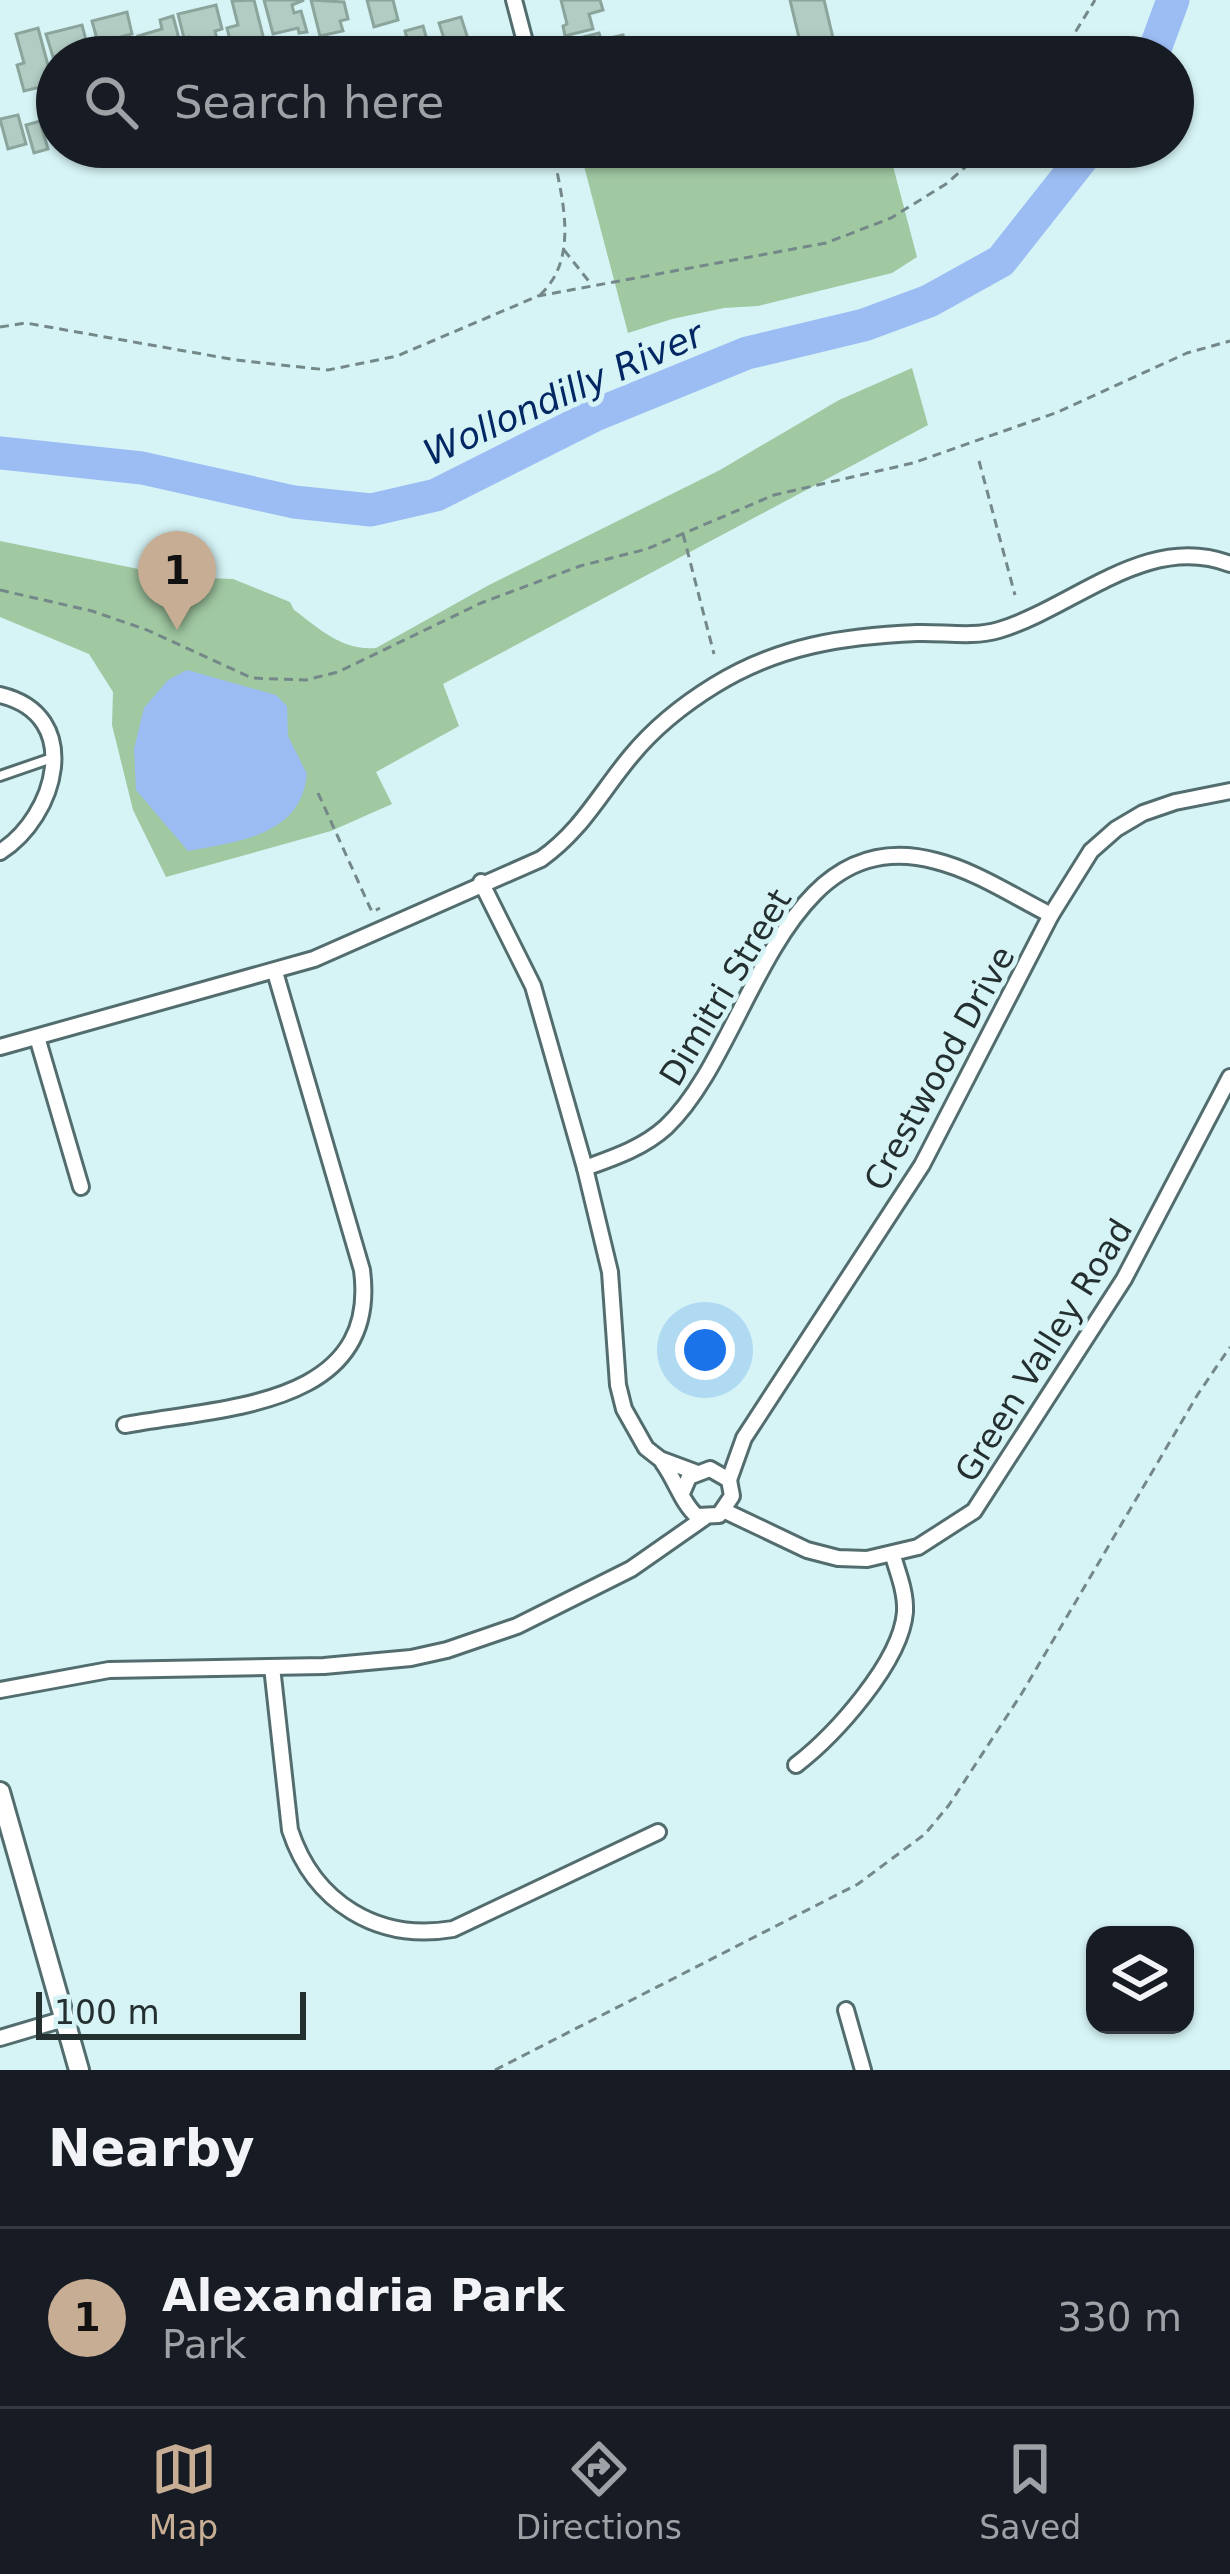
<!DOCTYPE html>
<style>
:root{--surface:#171b24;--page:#20242c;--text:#f1f3f6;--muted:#9ea1a6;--line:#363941;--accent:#c7ad93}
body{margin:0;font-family:"DejaVu Sans",sans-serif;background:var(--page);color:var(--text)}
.controls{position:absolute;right:36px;bottom:36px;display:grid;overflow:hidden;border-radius:24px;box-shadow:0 3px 9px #0004}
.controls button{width:108px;height:108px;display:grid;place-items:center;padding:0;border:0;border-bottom:3px solid var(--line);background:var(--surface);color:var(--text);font:60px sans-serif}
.scale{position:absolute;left:36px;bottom:30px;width:270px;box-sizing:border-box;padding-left:12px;border:6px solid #242f30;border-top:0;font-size:33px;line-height:42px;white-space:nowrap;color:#242f30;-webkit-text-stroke:9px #d6f4f6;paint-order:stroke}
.you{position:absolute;left:705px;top:1350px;width:42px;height:42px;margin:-30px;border:9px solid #fff;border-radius:50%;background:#1a73e8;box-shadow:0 0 0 18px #1a73e833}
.badge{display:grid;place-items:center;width:78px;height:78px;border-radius:50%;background:var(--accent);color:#111;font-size:39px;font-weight:700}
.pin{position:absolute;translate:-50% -99px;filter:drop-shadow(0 3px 6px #0008)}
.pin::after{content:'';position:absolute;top:63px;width:42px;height:36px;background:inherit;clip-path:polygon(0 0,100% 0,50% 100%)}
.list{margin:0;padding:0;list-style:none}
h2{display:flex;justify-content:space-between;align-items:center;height:156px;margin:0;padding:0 48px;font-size:51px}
h2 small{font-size:39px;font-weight:400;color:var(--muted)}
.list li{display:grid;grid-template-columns:78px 1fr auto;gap:36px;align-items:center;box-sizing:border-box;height:180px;padding:0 48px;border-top:3px solid var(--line)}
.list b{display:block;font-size:45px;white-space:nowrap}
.list p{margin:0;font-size:39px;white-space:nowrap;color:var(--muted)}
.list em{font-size:39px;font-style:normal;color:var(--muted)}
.icon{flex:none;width:66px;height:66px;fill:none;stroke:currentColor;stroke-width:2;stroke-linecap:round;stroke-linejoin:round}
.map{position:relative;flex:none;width:1230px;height:2070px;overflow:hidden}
.search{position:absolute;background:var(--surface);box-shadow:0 3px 9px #0004;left:36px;right:36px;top:36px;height:132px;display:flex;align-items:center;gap:30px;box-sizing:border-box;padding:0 42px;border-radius:66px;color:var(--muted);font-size:45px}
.sheet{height:336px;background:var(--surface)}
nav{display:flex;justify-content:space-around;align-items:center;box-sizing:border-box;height:168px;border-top:3px solid var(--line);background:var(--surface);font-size:33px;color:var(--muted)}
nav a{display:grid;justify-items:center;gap:6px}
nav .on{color:var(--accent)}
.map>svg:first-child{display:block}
</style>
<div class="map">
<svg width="1230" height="2070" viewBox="0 0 1230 2070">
<rect width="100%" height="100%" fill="#d6f4f6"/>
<g fill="#a0c8a1">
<path d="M579,147h309l29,110 -25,16 -134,33 -34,2 -52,11 -44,14z"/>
<path d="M912,368l16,57 -485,259 16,42 -83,46 16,32 -61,27 -165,46 -33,-67 -21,-85 1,-33 -24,-38 -89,-37v-76l178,36 55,2 57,23 4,8c26,19 48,41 82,38l113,-63 231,-115 119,-70z"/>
</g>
<path fill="#9cbdf3" d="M187,670l89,25 11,11 1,30 19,38c-6,62 -68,67 -119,77l-52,-61 -2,-41 10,-41 24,-28z"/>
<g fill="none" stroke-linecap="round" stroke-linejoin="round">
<g stroke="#9cbdf3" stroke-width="33">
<path d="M1152,57l21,-57"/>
<path d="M0,453l142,15 152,34 77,8 65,-15 159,-80 152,-62 117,-28 65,-24 72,-40 90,-114"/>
</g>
</g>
<g fill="#b1ccc3" stroke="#8ba49c" stroke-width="3">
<path d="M254,0l10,40 -32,8 -5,-20 11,-3 -6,-24z"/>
<path d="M264,0h40l-12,5 2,8 7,-2 6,21 -8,1 -1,-5 -25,6z"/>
<path d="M311,0l33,2 4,17 -8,2 3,10 -23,5z"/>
<path d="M367,0h26l5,20 -24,7z"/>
<path d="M561,0h39l3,10 -14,4 4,15 -28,7 -2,-10 4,-2z"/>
<path d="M790,0h34l9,38 -32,8z"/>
<path d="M216,5l6,24 -7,2 2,8 -26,7 -2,-9 -5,1 -6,-24z"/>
<path d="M127,12l5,22 -34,9 -6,-22z"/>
<path d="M173,16l6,23 -37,10 -4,-13 24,-7 -2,-9z"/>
<path d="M461,17l7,22 5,-1 4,13 7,-2 1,6 -44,2 8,-3 -10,-31z"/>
<path d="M82,25l6,23 -35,9 -7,-23z"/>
<path d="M423,26l6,21 -18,5 -6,-21z"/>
<path d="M38,28l15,56 -29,7 -7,-26 7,-2 -8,-29z"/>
<path d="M599,33l2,7 22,-5 6,22h-51l-3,-11 10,-2 -2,-7z"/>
<path d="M18,115l8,29 -18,5 -8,-30z"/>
<path d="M40,121l8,28 -14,4 -8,-28z"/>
</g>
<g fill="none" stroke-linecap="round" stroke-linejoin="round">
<g stroke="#536d6f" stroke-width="14">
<path id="service" d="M0,776l52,-18"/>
</g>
<g stroke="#536d6f" stroke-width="20">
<g id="minor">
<path d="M514,0l15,57"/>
<path d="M0,695c85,20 56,122 0,157"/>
<path d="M481,882l52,104 52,182 25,104 8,113 6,24 22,39 14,11 35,13"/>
<path d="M37,1037l44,150"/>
<path d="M0,1047l314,-88 227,-100c41,-29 59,-66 90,-103 23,-28 53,-52 84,-71 63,-39 129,-49 202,-52 27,-1 55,5 82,-3 76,-23 148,-98 231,-66"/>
<path d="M585,1168c28,-10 58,-20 81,-41 85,-79 112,-309 270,-266 40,10 79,36 115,54"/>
<path d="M125,1425c96,-18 255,-17 237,-155l-87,-298"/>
<path d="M663,1463c12,16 20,42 34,53l22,-1 13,-19 -3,-16 -19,-11 -21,8 -6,14"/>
<path d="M729,1480l15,-42 178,-273 129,-250 40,-64 25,-22 27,-16 32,-11 55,-11"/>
<path d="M725,1511l82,39 31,8 29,1 51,-12 56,-36 150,-232 106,-202"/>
<path d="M272,1667l18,163c24,73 88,112 163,99l205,-97"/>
<path d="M0,1690l109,-20 215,-4 87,-8 36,-8 70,-24 114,-57 73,-51"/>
<path d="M796,1765c39,-30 105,-103 109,-153 1,-20 -7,-39 -12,-56"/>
<path d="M846,2010l17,60"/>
<path d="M0,2038l64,-19"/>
</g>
</g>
<g stroke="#536d6f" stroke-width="24">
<path id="tertiary" d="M0,1792l79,278"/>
</g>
<g stroke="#748889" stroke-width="3" stroke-dasharray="9 6" stroke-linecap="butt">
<path d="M1060,57l35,-57"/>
<path d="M564,250l27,34"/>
<path d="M540,295c41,-38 21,-100 12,-148"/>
<path d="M0,327l26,-4 210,37 92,10 69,-14 141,-60 288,-53 65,-25 55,-34 42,-37"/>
<path d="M979,461l36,134"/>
<path d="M683,534l31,120"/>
<path d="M0,590l92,21 55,19 105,48 54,2 32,-8 143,-69 99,-37 67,-17 127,-54 139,-32 145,-51 129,-59 43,-12"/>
<path d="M318,793l54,119 8,-4"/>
<path d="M495,2070l363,-186 67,-50 24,-29 73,-112 176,-299 32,-47"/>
</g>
<use href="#service" stroke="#fff" stroke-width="8"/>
<use href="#minor" stroke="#fff" stroke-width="14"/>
<use href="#tertiary" stroke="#fff" stroke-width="18"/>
</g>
<g text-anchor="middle" stroke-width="10" stroke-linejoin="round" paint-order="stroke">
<g font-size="33" fill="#242f30" stroke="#d6f4f6">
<text transform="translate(725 987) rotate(-59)" y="12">Dimitri Street</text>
<text transform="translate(939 1068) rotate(-61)" y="12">Crestwood Drive</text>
<text transform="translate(1043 1350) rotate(-58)" y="12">Green Valley Road</text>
</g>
<g font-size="36" font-style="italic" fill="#022763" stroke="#d6f4f6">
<text transform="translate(563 393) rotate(-24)" y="13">Wollondilly River</text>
</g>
</g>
</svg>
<div class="controls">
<button><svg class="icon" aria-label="layers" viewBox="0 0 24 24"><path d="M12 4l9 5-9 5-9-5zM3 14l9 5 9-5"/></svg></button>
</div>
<div class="scale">100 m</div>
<div class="you"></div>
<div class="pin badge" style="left:177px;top:630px">1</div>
<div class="search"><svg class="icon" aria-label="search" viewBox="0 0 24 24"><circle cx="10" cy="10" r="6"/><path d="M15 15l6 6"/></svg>Search here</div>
</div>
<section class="sheet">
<h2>Nearby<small></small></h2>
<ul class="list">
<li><span class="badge">1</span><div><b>Alexandria Park</b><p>Park</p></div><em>330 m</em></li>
</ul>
</section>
<nav>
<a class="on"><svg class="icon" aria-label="map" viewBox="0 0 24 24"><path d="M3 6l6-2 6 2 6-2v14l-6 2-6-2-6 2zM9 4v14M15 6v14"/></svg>Map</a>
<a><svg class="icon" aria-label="directions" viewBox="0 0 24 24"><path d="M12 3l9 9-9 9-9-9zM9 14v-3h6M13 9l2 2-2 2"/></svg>Directions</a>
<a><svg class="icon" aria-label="saved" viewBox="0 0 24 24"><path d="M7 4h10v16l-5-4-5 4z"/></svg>Saved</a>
</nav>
